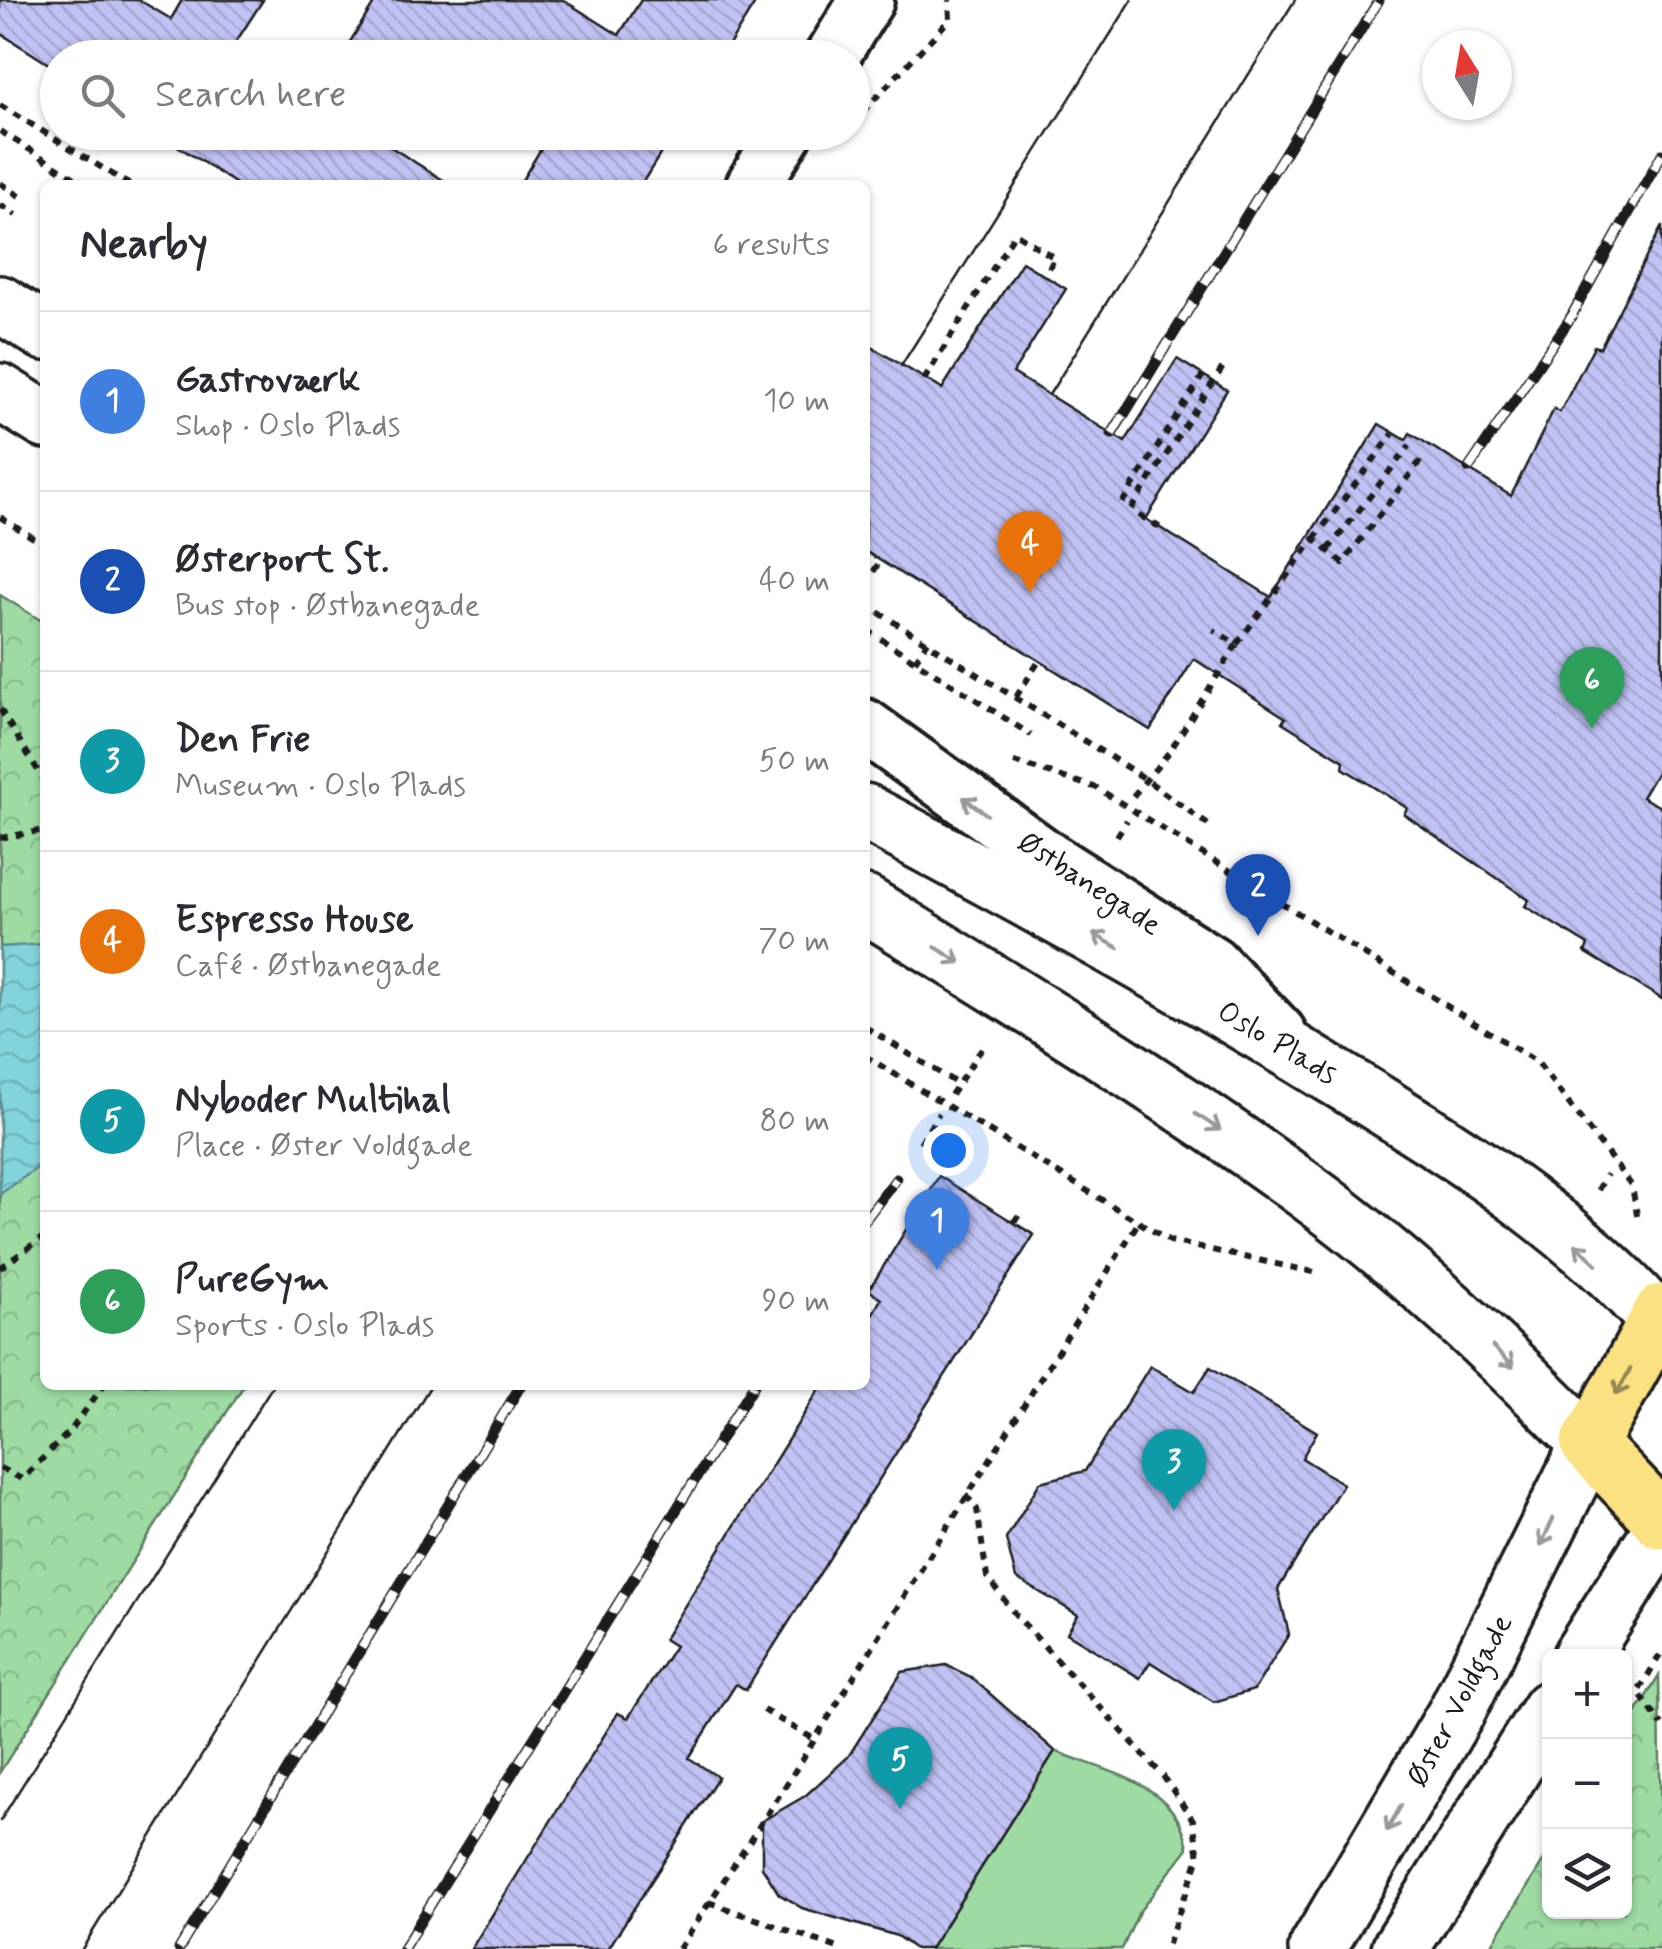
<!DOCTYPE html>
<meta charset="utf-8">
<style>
:root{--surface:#fff;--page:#f7f7f7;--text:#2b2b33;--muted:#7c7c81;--line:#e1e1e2;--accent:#2563eb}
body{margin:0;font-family:Mynerve,sans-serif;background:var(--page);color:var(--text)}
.controls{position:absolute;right:30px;bottom:30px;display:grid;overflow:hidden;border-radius:15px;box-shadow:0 2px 8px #0004}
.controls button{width:90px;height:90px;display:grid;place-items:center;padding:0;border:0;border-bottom:2px solid var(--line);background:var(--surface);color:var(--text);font:50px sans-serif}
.compass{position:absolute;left:1422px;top:30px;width:90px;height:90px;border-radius:50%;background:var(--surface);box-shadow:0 2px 8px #0004;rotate:349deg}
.you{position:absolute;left:948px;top:1150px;width:35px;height:35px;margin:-25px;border:8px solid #fff;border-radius:50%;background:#1a73e8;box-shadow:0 0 0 15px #1a73e833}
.badge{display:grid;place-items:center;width:65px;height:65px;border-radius:50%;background:var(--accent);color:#fff;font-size:32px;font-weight:700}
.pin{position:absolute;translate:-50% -82px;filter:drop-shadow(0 2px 5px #0008)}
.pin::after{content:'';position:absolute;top:52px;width:35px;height:30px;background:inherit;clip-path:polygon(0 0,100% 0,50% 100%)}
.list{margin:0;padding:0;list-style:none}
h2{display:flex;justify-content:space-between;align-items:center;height:130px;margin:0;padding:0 40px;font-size:42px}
h2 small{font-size:32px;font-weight:400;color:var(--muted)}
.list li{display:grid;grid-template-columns:65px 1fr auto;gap:30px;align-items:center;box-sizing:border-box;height:180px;padding:0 40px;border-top:2px solid var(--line)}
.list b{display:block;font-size:38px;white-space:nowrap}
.list p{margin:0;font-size:32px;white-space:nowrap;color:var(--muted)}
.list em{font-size:32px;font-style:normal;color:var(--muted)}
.icon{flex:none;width:55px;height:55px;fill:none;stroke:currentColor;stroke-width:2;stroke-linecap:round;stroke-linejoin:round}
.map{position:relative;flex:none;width:1662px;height:1949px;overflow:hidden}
.search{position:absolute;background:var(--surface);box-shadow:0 2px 8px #0004;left:40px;top:40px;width:830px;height:110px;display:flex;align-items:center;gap:25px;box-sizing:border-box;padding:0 35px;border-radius:55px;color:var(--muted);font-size:38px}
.panel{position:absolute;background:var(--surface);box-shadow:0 2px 8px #0004;left:40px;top:180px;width:830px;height:1210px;border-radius:15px}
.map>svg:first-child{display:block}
</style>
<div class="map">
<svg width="1662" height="1949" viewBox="0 0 1662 1949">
<defs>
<pattern id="park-crowns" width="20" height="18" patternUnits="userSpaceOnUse" patternTransform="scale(2.5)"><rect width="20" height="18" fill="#9ddba3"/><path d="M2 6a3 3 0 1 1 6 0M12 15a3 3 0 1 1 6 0" fill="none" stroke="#87bb8c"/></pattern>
<pattern id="water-waves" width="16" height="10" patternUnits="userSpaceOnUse" patternTransform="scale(2.5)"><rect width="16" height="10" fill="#82d3db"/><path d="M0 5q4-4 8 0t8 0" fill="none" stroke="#70b5bb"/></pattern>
<pattern id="building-back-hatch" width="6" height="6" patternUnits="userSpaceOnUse" patternTransform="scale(2.5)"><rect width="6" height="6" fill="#c0c2f4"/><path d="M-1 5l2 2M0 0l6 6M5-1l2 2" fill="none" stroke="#a4a6d1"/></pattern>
</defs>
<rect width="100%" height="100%" fill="#fff"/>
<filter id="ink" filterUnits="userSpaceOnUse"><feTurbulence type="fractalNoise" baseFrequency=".01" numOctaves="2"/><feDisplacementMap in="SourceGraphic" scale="20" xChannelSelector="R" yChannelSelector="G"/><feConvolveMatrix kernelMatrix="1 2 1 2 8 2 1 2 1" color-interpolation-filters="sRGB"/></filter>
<g filter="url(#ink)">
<path fill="#9ddba3" stroke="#5c7c60" stroke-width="2.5" d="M1055,1751c53,22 122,31 133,97l-49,64 -17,37h-192z"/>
<g fill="url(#park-crowns)" stroke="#5c7c60" stroke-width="2.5">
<path d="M0,595l45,28v762h199l-244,387z"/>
<path d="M1659,1675l3,274h-173l60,-97 1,60h74l1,-181z"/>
</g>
<path fill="url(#water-waves)" stroke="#598a8f" stroke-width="2.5" d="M45,944v218l-45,32v-247z"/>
<g fill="url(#building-back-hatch)" stroke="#1c1c1c" stroke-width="2.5">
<path d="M0,0h139l32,19 11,-19h81l-29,45 20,13h-196v12l-58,-37z"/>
<path d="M376,0h187l56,35 22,-35h116l-36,58h-381z"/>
<path d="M156,132h211l84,53h-213z"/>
<path d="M551,132h123l-33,53h-122z"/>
<path d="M1662,226v538l-20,33 20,11v191l-77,-47 3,-7 -63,-39 4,-6 -125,-86 3,-6 -64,-40 1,-7 -62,-39 4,-4 -92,-59 -44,71 -285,-179v-208l77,46 80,-127 44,27 -53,84 112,69 52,-83 50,31 -81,129 125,78 108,-173 27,16 4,-7 101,63 43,-87 6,3 34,-66 6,2z"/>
<path d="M939,1176l95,59 -288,455 -10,-6 -47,74 29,19 -110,172h-137l147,-236 10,5 47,-72 -11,-7 158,-254h43v-58l16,-28 -12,-9z"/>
<path d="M1150,1366l44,26 16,-25 107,65 -15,26 41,26 -65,105 11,45 -35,56 -40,12 -64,-40 -10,16 -73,-45 11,-18 -62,-37 -10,-39 34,-57 45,-11z"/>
<path d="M946,1665l25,12 84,74 -125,198h-15l-18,-13 -95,-28 -23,-14 -17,-27v-46l43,-25 43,-39 54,-85z"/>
</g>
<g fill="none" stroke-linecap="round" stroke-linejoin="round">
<g stroke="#1c1c1c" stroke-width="60">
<g id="street">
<path d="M831,58l36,-58"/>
<path d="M753,185l33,-53"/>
<path d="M865,726l185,134 162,103 67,70"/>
</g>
</g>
<g stroke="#1c1c1c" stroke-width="62">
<g id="secondary">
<path d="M0,304l45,28"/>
<path d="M0,392l45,28"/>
<path d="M865,812c154,82 306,165 455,256 115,69 256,155 342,259"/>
<path d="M865,904c149,92 299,183 440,286 103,75 195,164 284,254l-133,269 -139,236"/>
<path d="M1581,1656l81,-127"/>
<path d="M1400,1949l150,-240"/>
</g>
</g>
<g stroke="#1c1c1c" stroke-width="62">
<path id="primary" d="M1662,1312l-73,132 73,77"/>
</g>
<g stroke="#1c1c1c" stroke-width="6" stroke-dasharray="8 8" stroke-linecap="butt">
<path d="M0,105l130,80"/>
<path d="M852,123l98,-104 -1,-19"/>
<path d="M0,131l81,51 -3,3"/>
<path d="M0,183l26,17"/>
<path d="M0,205l16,10"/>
<path d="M924,380l91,-147 40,25 -11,18"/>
<path d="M1122,503l81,-128"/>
<path d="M1131,509l94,-145"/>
<path d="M1139,515l22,13"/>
<path d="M0,517l45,28"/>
<path d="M1314,539l79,-105"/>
<path d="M1328,550l82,-105"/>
<path d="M865,585l15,-24"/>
<path d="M865,629l2,1"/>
<path d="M1237,644l77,-105 29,24 81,-107"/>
<path d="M915,661l13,-20"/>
<path d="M1016,697l23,-36"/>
<path d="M975,699l56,36"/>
<path d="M0,709l45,73"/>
<path d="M1014,762l83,26 440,274 95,124 6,35"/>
<path d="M1133,796l37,-45 67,-107 -24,-14"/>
<path d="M1117,836l10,-16"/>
<path d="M0,838l45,-8"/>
<path d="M865,1027l93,57"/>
<path d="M865,1056l305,185 148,32"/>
<path d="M951,1095l33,-50"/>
<path d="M920,1143l19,-30"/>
<path d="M1598,1190l9,-16"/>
<path d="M1014,1222l9,-13"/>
<path d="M0,1268l45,-32"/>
<path d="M0,1468l22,11 49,-49 33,-45"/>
<path d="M966,1495l11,14 10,68 28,37 148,162 30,44 6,37 -33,92"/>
<path d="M1660,1655l-22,37 24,33"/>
<path d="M763,1710l51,29"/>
<path d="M708,1902l133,47"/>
<path d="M679,1949l109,-167 350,-559"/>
</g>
<use href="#street" stroke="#fff" stroke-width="52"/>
<use href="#secondary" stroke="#fff" stroke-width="55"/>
<use href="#primary" stroke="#fae181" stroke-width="55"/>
<g stroke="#1c1c1c" stroke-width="2.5">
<path d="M901,366l231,-366"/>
<path d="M1049,395l246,-395"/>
<path d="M0,1821l273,-436"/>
<path d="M82,1949l349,-564"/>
</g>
<g stroke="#1c1c1c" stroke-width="11">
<g id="rail">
<path d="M1112,434l267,-434"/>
<path d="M1469,468l100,-148 93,-166"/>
<path d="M865,1220l31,-41"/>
<path d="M179,1949l342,-564"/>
<path d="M403,1949l351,-564"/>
</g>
</g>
<use href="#rail" stroke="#fff" stroke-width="8" stroke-dasharray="22" stroke-linecap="butt"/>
<g stroke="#1c1c1c" stroke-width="6" stroke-dasharray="8 8" stroke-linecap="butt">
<path d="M865,604l279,174 67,49"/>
<path d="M867,630l108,69"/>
</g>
</g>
<defs><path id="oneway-shaft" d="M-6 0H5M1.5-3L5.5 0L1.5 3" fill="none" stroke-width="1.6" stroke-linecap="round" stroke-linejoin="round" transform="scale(2.5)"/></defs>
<g stroke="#999">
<use href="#oneway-shaft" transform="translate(975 806) rotate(-144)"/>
<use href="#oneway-shaft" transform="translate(1106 941) rotate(-151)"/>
<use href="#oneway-shaft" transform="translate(948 955) rotate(32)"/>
<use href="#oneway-shaft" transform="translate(1208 1122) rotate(33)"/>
<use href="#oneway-shaft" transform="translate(1586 1254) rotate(-137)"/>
<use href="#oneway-shaft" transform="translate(1503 1357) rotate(45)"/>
<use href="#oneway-shaft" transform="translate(1547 1532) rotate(115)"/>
<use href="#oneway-shaft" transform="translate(1394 1818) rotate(120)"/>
</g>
<use stroke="#968854" href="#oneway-shaft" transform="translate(1623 1382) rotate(119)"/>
</g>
<g text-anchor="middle" stroke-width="8" stroke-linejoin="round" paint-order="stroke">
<g font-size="30" fill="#1c1c1c" stroke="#fff">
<text transform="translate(1090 883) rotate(33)" y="10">Østbanegade</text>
<text transform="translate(1278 1042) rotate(31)" y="10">Oslo Plads</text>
<text transform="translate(1459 1700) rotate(-62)" y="10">Øster Voldgade</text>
</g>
</g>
</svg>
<div class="controls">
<button>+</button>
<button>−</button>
<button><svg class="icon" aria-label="layers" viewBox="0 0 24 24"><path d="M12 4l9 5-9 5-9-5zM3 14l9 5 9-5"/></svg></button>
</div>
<svg class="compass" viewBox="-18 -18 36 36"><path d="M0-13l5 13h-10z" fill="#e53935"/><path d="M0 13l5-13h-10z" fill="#7c7c81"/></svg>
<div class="you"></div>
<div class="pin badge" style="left:937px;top:1270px;background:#3f7fe0">1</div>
<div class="pin badge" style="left:1258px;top:936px;background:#1a4fb4">2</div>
<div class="pin badge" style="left:1174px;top:1511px;background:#0f9aa8">3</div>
<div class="pin badge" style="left:1030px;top:593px;background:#e8710a">4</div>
<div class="pin badge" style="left:900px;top:1809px;background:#0f9aa8">5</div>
<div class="pin badge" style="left:1592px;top:729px;background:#2e9e5b">6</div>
<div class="search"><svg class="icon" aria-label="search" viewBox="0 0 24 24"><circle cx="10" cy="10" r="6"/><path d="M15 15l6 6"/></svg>Search here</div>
<section class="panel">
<h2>Nearby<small>6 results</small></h2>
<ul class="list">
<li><span class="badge" style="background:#3f7fe0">1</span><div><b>Gastroværk</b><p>Shop · Oslo Plads</p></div><em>10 m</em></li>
<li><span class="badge" style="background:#1a4fb4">2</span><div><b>Østerport St.</b><p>Bus stop · Østbanegade</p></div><em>40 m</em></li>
<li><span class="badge" style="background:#0f9aa8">3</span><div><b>Den Frie</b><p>Museum · Oslo Plads</p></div><em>50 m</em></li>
<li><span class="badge" style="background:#e8710a">4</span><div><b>Espresso House</b><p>Café · Østbanegade</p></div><em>70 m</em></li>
<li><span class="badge" style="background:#0f9aa8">5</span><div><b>Nyboder Multihal</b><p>Place · Øster Voldgade</p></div><em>80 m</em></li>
<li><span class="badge" style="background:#2e9e5b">6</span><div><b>PureGym</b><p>Sports · Oslo Plads</p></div><em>90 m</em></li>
</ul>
</section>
</div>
